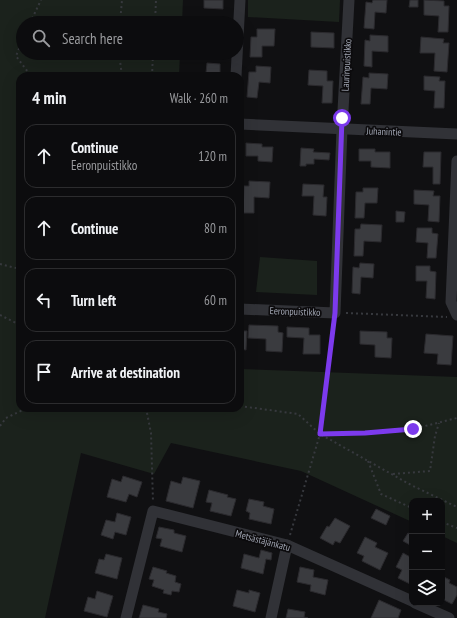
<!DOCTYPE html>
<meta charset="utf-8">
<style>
:root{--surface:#0c0c0e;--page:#151517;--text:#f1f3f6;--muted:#9a9b9e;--line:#2c2c2e}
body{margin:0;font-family:"PT Sans Narrow",sans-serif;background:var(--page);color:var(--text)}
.controls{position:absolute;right:12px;bottom:12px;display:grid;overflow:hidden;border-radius:8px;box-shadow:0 4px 16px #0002}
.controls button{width:36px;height:36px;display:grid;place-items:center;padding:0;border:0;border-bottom:1px solid var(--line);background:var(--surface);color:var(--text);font:20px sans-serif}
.stop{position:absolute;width:12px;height:12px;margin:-9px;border:3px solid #7c3aed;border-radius:50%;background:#fff}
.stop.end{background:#7c3aed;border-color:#fff;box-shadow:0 1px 4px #0008}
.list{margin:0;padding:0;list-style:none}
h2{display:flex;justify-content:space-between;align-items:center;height:52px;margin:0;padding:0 16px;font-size:17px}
h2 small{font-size:13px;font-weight:400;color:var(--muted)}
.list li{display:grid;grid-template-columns:26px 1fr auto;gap:12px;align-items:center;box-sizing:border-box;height:64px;margin:0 8px 8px;padding:0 8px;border:1px solid var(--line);border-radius:12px}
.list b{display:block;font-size:15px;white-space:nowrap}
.list p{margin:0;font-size:13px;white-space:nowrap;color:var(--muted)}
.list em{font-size:13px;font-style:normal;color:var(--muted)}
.icon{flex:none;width:22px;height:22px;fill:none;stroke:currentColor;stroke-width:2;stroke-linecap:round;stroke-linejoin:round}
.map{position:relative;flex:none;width:457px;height:618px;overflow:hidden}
.search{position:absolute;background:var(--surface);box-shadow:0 4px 16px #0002;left:16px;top:16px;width:228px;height:44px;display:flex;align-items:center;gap:10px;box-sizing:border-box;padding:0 14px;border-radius:22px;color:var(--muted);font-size:15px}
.panel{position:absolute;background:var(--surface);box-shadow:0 4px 16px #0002;left:16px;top:72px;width:228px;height:340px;border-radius:12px}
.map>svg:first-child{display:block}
</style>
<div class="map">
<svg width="457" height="618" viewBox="0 0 457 618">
<rect width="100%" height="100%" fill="#101012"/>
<g fill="#1b221c">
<path d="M0,0h183l-1,23h-159v30h157l-1,23h-159v332h220v-39l217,8v166l-15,-7v-35h-30v21l-111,-51 -130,-28 -17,31 -73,-21 -36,165h-45z"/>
<path d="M248,0h92l-1,22 -91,-5z"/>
<path d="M260,257l57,4v34l-61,-3z"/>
</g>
<g fill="#3a3b3f" stroke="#2b2a2e">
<path d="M204,0h19v9l-19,-1z"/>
<path d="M373,0h14l-1,13 -11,-1 -1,17 -10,-1 2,-26 6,1z"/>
<path d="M410,0h8v7h-9z"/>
<path d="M424,0l20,1v5h5l-1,26h-10l1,-16 -15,-1z"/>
<path d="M257,29h18l-1,17h-12v11h-12l1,-20h6z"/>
<path d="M311,32l23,1v15l-23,-1z"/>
<path d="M370,35l18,1v16l-16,-1v16l-8,-1 1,-26 5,1z"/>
<path d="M421,37l23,2 -1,4h6l-2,29 -13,-1 1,-18h-15z"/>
<path d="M207,63l13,1v12h-20v-3h6z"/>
<path d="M256,66l15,1 -1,16 -11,-1 -2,16 -10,-1 2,-25h7z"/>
<path d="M309,70l18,1v10h6l-1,22h-10l1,-17 -15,-1z"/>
<path d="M369,73l19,1 -1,15 -16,-1 -1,16h-9l2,-27 6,1z"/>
<path d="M424,76l16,1 -1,4h6l-1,27h-10l1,-17 -11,-1z"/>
<path d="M246,143l16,1v3h11l-1,15 -14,-1v-5h-12z"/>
<path d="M301,148l13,1 -1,3 17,1 -1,7 -15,-1v5h-8v2h-6z"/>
<path d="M359,149h16v3h15v16l-19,-1v-6h-12z"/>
<path d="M424,152h17l-1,32h-7v-17h-10z"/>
<path d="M249,181l21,1 -1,16 -15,-1v16h-11l1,-27h5z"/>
<path d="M303,184l21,1 -1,12h4l-1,19 -13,-1 1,-19h-12z"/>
<path d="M363,188h15l-1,15h-12l-1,15h-9l1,-26h7z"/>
<path d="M414,190l20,1 -1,5h7l-1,26 -11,-1 1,-16 -15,-1z"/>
<path d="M396,211l9,1 -1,10h-8z"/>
<path d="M361,224l21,1 -1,17 -17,-1 -1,15h-9l1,-27h5z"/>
<path d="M417,228h15v5l6,1 -2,24h-9l1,-15 -12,-1z"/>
<path d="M360,263l14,1 -1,14 -12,-1 -1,17 -8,-1 1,-26 6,1z"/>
<path d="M416,266h14v5l6,1 -1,27 -9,-1 1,-17h-11z"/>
<path d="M240,325h2l-1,6h6l-1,19 -6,-1z"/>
<path d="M249,325l29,1v6l5,1 -1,19 -16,-1v-12l-18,-1z"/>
<path d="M287,327l22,1v7h11v19h-17l1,-16 -17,-1z"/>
<path d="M360,331l27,1v6h5l-1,20 -16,-1v-12l-15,-1z"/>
<path d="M426,334l27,2 -2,29 -14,-1 1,-10 -14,-1z"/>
<path d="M123,476l19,6 -5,15 -8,-3 -3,8 -19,-5 5,-18 9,3z"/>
<path d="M183,477l17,4 -7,27 -27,-7 5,-20 10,3z"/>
<path d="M209,490l19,5 -1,2 9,2 -5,17 -21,-5 2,-8 -6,-1z"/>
<path d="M249,499l15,3 -1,4 11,3 -3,15 -22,-5 1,-6 -4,-2z"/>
<path d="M376,509l14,7 -4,9 -15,-7z"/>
<path d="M117,513l14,4 -5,18 -11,-3 -2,7 -12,-4 5,-15 9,2z"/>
<path d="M335,518l15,8 -10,17 -5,-2 -2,4 -13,-7 7,-12 2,1z"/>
<path d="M159,527l15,3v3l12,3 -4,16 -22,-6 2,-7 -6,-1z"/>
<path d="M408,533l4,2v5l-2,5 -7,-4z"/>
<path d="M365,537l12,6 -2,4 13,6 -8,17 -18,-9 2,-5 -7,-3z"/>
<path d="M261,550l11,3 -1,7 -5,-1 -3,15 -22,-6 3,-14 15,4z"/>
<path d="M403,553l9,5v27l-14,-7 4,-8 -6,-3z"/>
<path d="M106,554l16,4 -5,21 -22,-6 4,-14 5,1z"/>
<path d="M153,567l14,4 -1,2 10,3 -1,6 6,2 -2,8 -7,-1 -1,4 -8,-2 1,-3 -12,-4 2,-6 -5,-1z"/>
<path d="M300,567l14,3 -1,7 15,3 -3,15 -15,-4 1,-6 -14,-3z"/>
<path d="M442,576l8,4 -1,3 8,4v8l-5,9 -10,-5z"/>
<path d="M237,590l12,3v-3l11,3 -5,19 -22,-6z"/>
<path d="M97,591l16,5 -6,21 -23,-6 4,-14 7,2z"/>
<path d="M379,600l22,10 -3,8h-27z"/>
<path d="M143,605l16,4 -1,3 9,2 -1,4h-27z"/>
<path d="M288,609l17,3 -1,5 4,1h-22z"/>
</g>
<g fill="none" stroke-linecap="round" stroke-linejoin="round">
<g stroke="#37393e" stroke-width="2" stroke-dasharray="2 3" stroke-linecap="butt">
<path d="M30,23l11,-23"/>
<path d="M120,23l2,-23"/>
<path d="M155,23l1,-23"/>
<path d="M23,39l-7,17 15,20"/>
<path d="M119,53l3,23"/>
<path d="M152,76l1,-23"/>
<path d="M0,264l20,5"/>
<path d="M346,313l101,4"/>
<path d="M0,315l20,10"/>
<path d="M240,406l58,8 22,20 91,51 46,22"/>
<path d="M146,408l5,25 2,69"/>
<path d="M0,426l6,-8 21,-10"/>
<path d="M321,434l44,-1 48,-4 44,-11"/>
<path d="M368,461l13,33 31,14"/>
<path d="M393,474l37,-3 5,-35 4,-13"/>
<path d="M442,522l15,6"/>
<path d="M290,535l30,-101 13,-112"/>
</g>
<g stroke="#313237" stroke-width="11">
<path d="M236,76l4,-76"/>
<path d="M240,124l217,10"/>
<path d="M457,161l-6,141 6,13"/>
<path d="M240,309l95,4 7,-184 7,-129"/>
<path d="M415,603l34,15"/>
<path d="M126,618l27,-107 134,34 125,56"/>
<path d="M271,618l16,-73"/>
</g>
</g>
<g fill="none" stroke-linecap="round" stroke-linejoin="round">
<path stroke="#7c3aed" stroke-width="5" d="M342,118l-7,195 -15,121 45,-1 48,-4"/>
</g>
<g text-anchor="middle" stroke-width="3.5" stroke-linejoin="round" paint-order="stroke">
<g font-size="10" fill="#a1a6b3" stroke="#0c0b0d">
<text transform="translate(346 65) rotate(-87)" y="4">Laurinpuistikko</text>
<text transform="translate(384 131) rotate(2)" y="4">Juhanintie</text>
<text transform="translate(295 311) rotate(2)" y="4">Eeronpuistikko</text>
<text transform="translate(263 540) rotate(15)" y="4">Metsästäjänkatu</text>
</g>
</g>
</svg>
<div class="controls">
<button>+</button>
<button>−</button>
<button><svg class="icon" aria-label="layers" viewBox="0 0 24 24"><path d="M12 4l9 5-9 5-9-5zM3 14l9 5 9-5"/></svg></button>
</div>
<div class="stop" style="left:342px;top:118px"></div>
<div class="stop end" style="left:413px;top:429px"></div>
<div class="search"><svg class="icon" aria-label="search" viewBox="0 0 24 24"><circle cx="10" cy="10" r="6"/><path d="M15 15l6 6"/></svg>Search here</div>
<section class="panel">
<h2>4 min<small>Walk · 260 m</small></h2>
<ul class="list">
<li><svg class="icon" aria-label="ahead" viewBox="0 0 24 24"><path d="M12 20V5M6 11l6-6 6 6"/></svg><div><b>Continue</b><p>Eeronpuistikko</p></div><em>120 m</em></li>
<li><svg class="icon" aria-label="ahead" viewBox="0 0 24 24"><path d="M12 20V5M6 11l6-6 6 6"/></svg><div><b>Continue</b></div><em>80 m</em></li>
<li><svg class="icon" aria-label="left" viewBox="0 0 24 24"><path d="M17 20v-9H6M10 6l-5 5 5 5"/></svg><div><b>Turn left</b></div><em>60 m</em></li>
<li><svg class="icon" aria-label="arrive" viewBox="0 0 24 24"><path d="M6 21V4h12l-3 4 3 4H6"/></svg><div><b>Arrive at destination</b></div></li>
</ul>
</section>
</div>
